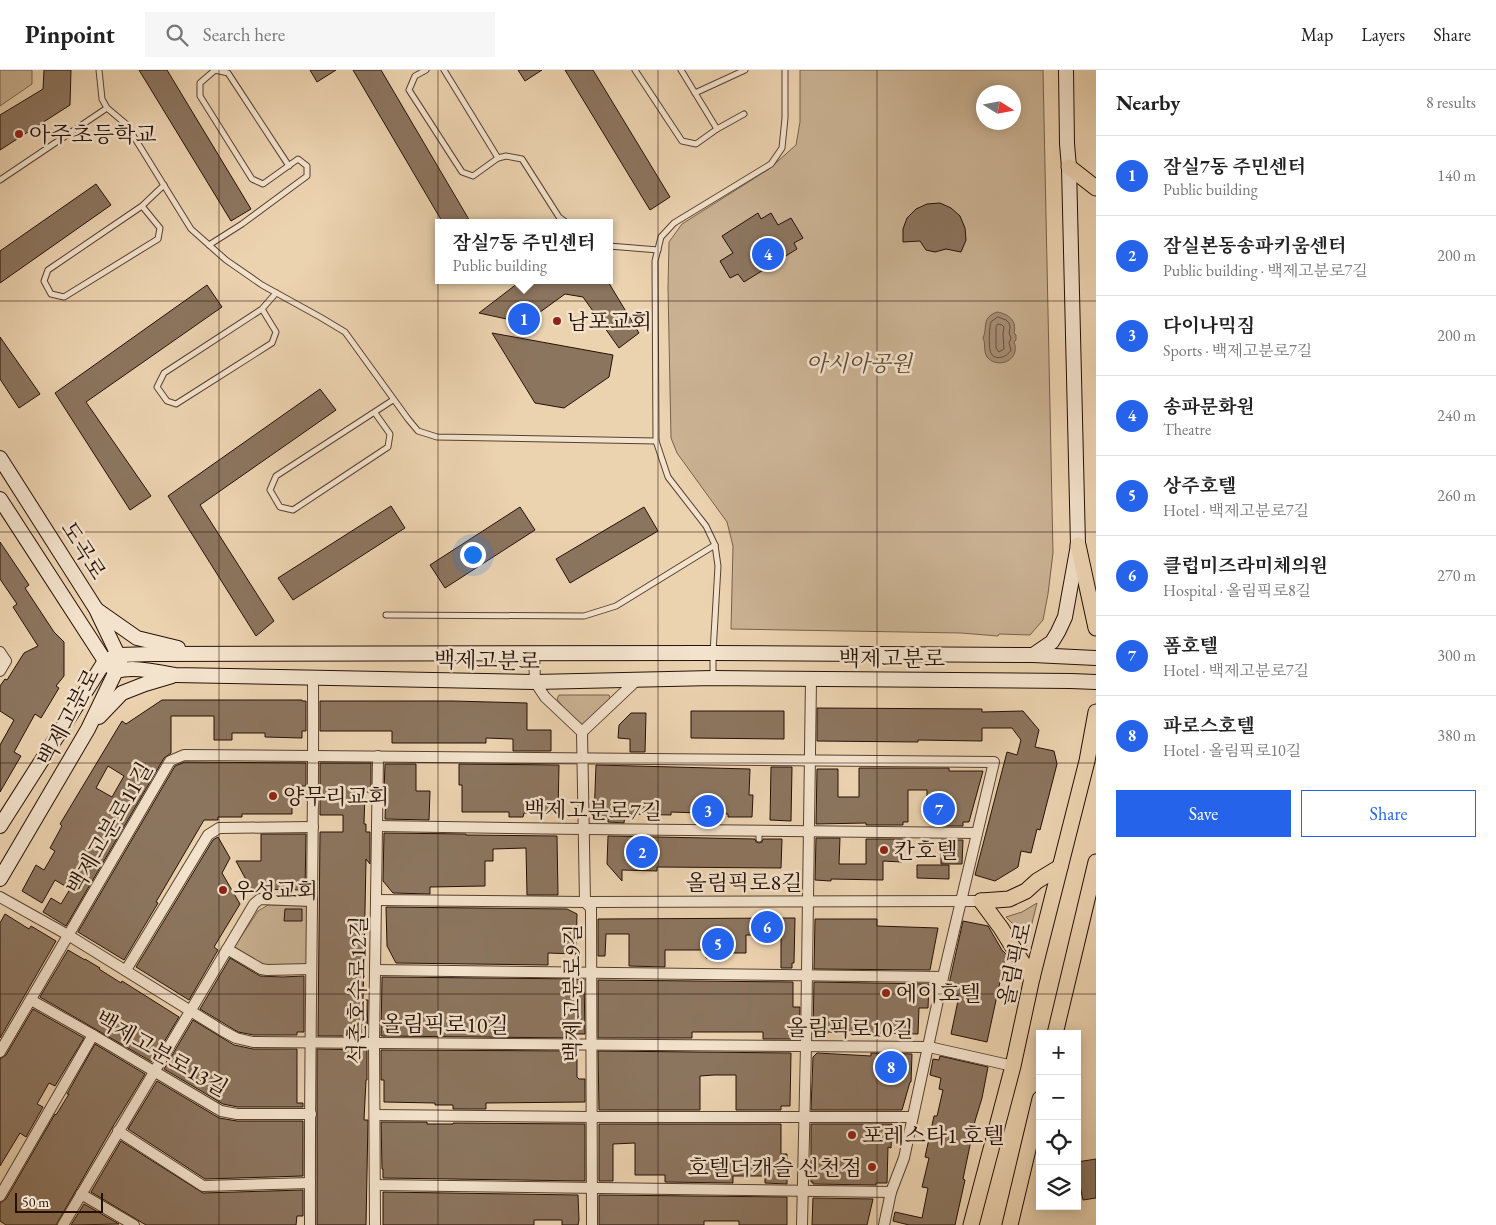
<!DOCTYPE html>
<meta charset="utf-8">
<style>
:root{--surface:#fff;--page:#f6f6f6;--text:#222;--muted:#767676;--line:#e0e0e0;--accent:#2563eb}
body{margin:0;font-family:"EB Garamond","Noto Serif KR",serif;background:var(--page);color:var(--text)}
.controls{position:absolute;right:15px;bottom:15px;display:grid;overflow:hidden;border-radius:0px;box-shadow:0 2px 12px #0003}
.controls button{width:45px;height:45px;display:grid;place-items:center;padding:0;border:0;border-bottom:1px solid var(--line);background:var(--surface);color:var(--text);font:25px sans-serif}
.compass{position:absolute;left:976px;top:15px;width:45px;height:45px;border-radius:50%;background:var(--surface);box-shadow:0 2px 12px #0003;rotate:101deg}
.scale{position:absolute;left:15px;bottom:12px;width:88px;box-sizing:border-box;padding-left:5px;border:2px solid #251007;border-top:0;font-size:14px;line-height:18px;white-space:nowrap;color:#251007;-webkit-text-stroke:4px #f3e2cc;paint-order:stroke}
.you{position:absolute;left:472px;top:484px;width:18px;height:18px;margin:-12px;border:4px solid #fff;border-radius:50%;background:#1a73e8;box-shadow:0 0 0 8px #1a73e833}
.badge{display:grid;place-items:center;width:32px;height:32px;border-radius:50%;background:var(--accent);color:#fff;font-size:16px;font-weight:700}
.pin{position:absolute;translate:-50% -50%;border:2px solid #fff;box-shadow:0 1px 5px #0006}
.popup{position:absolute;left:435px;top:149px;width:178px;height:65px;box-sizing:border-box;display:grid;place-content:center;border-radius:0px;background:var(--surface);filter:drop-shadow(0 1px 4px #0005);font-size:16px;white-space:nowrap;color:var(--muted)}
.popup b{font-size:19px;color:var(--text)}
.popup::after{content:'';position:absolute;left:50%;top:100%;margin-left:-10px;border:10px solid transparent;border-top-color:var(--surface)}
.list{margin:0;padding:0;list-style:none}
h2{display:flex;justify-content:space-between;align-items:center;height:65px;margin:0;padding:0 20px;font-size:21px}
h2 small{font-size:16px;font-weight:400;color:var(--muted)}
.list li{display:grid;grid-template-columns:32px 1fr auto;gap:15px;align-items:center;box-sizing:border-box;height:80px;padding:0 20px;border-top:1px solid var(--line)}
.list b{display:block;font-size:19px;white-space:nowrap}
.list p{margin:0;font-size:16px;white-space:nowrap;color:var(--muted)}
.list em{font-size:16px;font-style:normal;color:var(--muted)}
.actions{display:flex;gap:10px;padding:15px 20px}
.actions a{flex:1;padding:11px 0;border:1px solid var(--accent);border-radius:0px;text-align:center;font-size:18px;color:var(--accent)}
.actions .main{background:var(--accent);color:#fff}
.icon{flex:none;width:28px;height:28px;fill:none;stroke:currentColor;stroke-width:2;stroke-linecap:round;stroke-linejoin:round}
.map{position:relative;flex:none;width:1096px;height:1155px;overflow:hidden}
header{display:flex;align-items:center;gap:30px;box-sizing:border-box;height:70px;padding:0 25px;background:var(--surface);border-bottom:1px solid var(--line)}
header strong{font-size:24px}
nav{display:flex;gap:28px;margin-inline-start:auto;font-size:18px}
.search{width:350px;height:45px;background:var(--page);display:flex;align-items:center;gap:12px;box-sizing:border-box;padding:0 18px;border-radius:0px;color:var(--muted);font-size:19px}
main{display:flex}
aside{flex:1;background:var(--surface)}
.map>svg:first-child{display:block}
</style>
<header>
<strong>Pinpoint</strong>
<div class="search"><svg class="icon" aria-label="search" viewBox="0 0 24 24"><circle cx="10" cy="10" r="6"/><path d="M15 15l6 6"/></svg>Search here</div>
<nav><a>Map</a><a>Layers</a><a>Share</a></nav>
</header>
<main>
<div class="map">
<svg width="1096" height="1155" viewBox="0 0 1096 1155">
<rect width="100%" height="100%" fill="#ecd3b0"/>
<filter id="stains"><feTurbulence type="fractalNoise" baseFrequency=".004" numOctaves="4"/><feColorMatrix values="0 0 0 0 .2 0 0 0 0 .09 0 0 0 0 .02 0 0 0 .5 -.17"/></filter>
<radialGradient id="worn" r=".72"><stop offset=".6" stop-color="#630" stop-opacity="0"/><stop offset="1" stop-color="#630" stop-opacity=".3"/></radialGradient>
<g fill="#cab293" stroke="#78614d" fill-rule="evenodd">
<path d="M0,0h32v14l-32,22z"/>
<path d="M800,0h243l10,483 -5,41 -5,26 -13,15 -31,-1 -1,2 -37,-3 -230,-4 2,-83 -6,-24 -50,-69 -6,-15 -3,-150 1,-46 13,-18 87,-55 27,-24 4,-23zM984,22h30v30h-30z"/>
<path d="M559,625h50l2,5 -27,27h-6l-21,-28z"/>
<path d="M1037,833l-11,44 -8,-18 -12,-12 16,-5z"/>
<path d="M268,835l41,1 -1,60 -44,1 -31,-18 25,-38z"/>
</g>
<path fill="#a89177" stroke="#745d4a" d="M997,242c12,2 20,9 17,21l2,2v5l-2,2c7,18 -16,28 -27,15 -4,-7 -1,-13 -4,-19 5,-12 -2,-20 14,-26z"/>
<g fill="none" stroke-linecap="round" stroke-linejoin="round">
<g stroke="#66503f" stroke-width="1">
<path d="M998,247l8,3 3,3 1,4 -1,6 2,5 -2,5 2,7c-4,8 -19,12 -21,0 -1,-5 -1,-23 1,-28z"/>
<path d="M998,254l4,1 2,2 -1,7 1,15 -5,3 -3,-4v-21z"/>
</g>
</g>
<g fill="#8c755f" stroke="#251007" fill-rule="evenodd">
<path d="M44,0h27l-1,35 -70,45v-35l43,-26z"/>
<path d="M139,0h28l84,139 -20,12z"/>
<path d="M310,0h26l-19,12z"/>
<path d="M353,0h28l90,153h-28z"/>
<path d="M518,0h24l-17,11z"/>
<path d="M565,0h28l77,127 -20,13z"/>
<path d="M96,114l15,21 -111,78v-32z"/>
<path d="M940,133l11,5 9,8 5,12 1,12 -5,12 -15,-3 -11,3 -9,-2 -6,-9 -17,1v-13l4,-11 9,-9 11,-5z"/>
<path d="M758,143l3,6 10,-6 7,12 13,-7 12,20 -9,5 3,6 -53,33 -6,-8 -8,4 -10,-17 13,-8 -11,-17z"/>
<path d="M522,210h85l32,53 -20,15 -36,-51 -18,-3 -40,29 -46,-10z"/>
<path d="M207,215l15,22 -136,95 65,94 -21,14 -75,-117z"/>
<path d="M492,263l121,22 -4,22 -45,31 -29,-5z"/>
<path d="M0,267l40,57 -21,14 -19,-29z"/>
<path d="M320,319l16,21 -136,95 74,116 -18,15 -88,-140z"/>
<path d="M391,436l14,22 -112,72 -15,-22z"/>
<path d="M520,437l15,23 -90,58 -15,-23z"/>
<path d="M644,437l14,24 -88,52 -14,-24z"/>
<path d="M0,472l29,43 -4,3 29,44 10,10v34l-8,10 3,2 -18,30 -6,-4 -21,38 7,4 -21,36v-47l14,-25 -14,-9v-25l5,-7 2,1 17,-27 14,-7 -25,-39 4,-3 -17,-25z"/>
<path d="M162,630h140v1h4v30h-4v7l-37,-1v-4h-33v7h-18v-24h-43v37l-7,5 -98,168 -23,-14 8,-14 10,6 9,-15 -15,-9 -13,23 -20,-12 14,-26 8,5 11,-19 -5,-3 12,-22 -2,-2 62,-103 4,3zM108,696l16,10 -12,21 -16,-9z"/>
<path d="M320,631h133l74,2v27h24v21h-38v-12l-27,-1v5h-94v-12h-72z"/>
<path d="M817,638l165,1v3l41,-1 16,19 -4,17 19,4 3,13 -17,66 -3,-1 -6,24 -10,-2 -3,16 -23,14 -20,-6 32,-123 10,3 4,-15 -9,-12h-30v13l-64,-1v2l-101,-1z"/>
<path d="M691,641h93v28l-93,-1z"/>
<path d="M631,643h15l-1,39h-15v-13l-12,-1 1,-13z"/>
<path d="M185,692l121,1v23h-14v28h-50v3h-24v3h-14l-48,82 2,1 -34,57 -46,-28 97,-166z"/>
<path d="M320,693h51v29h-6l-1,32h2v8h4v32l-4,-5 -2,102 -1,39h5l-1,36h-49l2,-204h23v-17h-23z"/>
<path d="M385,694h31v27h14l-1,29 -44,-1 1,-27h-2z"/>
<path d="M459,694l100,1 -1,48h-34l-1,4h-14v-5h-47v-27h-3z"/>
<path d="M596,695l154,4 -1,26h4l-1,22h-24v-3l-57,-2v3l-46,-1 -1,9 -16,-1v-4l-14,-1z"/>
<path d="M771,697h21l-1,54 -21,-1z"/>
<path d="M859,698h90v3h34l-14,51h-6v4h-22v-4h-14v-32h-19v32h-5v3h-37v-2l-50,1 1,-55h21v28h21z"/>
<path d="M384,763l82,1v1l91,1 1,59h-31l-1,-47 -33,1v12h-8v25l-55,1v7l-37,-1 -10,-12z"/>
<path d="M261,764h45l-1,56 -54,-1 -15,-28h25z"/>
<path d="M608,766l147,3 1,3 3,1 3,-1 1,-3h19l-1,29 -124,-1v4l-35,-1v11l-15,-17z"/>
<path d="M218,767l12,21 -8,15 18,31 -26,43 4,3 -29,50 -53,-33 77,-127z"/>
<path d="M816,768h24l-1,26h27v-25h37l-1,23 -19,-1v19l-52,-1v2l-16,-1z"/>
<path d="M941,770h22l-1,24h-21z"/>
<path d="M917,795h32v14l-32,-1z"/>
<path d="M386,837l181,2 10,5 -1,40 -28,-1v12l-152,-2 -9,-17z"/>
<path d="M285,839h17v12h-18z"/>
<path d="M5,844l24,15 2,-3 25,15 -56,97v-115z"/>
<path d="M795,848l-1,45h-2v5h-11v-33h-35v18h-17v5h-23v-8h-41v17l-36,-1v-32h-23l-1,22h-7v-37z"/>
<path d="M815,849h62v7l61,2 -8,42 -116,-1z"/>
<path d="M963,851l25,5 14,24 4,4 -19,88 -36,-8 8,-38 -12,-3z"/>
<path d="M68,880l17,10v-1l15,9 -1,1 22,14 1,-2 57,36 -27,45 -112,-65z"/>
<path d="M230,888l30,18 22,1 22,-1v56h-7v3h-43l-16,-3 -38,-23z"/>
<path d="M382,907l202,2 1,55h-9v4l-195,-2z"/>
<path d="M598,910l195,2v25h7l-1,27h-8v5h-28v-7h-71v6h-94z"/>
<path d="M814,912l115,2 -1,24h-9l-1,26 -91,-2v2h-14z"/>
<path d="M33,939l51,29 -29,48 -6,-3 -12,21 6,3 -17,30 -6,-4 -20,33v-107l6,-4z"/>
<path d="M193,950l41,25 19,4h44v54h6v4h-65l-15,-3 -59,-35z"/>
<path d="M95,974l50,30 -33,54 -56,97h-50l-6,-4v-18l6,-4 49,-85 1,1 13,-21h-2z"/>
<path d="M317,979l50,1v30h-1l-2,40h4l-2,105h-49z"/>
<path d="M381,980l196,1v26l2,2h6v23l-99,1v6h-33v-4h-18v-2l-51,-1v-22h-3z"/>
<path d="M598,981l193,2 -1,53h-9v4h-45v-35h-22l-14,1v34h-101z"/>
<path d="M817,983l54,3v-3l41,1 -1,28h-1l-8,28h-91l2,-53z"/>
<path d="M940,986l48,11 -6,31 -7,23 -12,58 2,1 -10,45h-46l-16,-4 2,-9 27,6 6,-30 -6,-1 7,-29 -4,-1 9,-41h3l6,-26 -4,-1 2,-11 -11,-3 3,-16 6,1z"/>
<path d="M157,1011l62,37 18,3h66v55l-98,3 -77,-50z"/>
<path d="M381,1052h46v2h26v-1l132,1v57l-202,-3v-9h-1z"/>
<path d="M599,1054h182v30h6v30l-22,-1v-7h-32v7l-68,-1v-7h-30v-32l-22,1v37h-14z"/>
<path d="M811,1054h81l-1,24 -3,-1 -1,36h-11v2l-63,-1v-2h-2z"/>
<path d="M121,1071l82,52 100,-3v26h-6l-1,9h-150l-55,-33z"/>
<path d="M1096,1089v39l-13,2 -6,-29v-9z"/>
<path d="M383,1122l195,3 1,25 -1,5h-16v-5h-28v5h-151z"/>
<path d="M599,1125l188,2v28h-48v-4h-35v4h-105z"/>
<path d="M813,1128l60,1 -6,26h-55z"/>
<path d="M84,1134l35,20 -48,1z"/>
</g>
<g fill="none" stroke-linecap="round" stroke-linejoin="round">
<g stroke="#574131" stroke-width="7">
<g id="lane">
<path d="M99,0l3,29 5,9 19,16 65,105 35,31 36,25 58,32 25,15 63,87 10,12 19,6 219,4"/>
<path d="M426,0l-11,6 -6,14 53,82 11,4 25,-18 8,-2 16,3 37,58 8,6"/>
<path d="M444,0l54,88"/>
<path d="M635,0l47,71 14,3 21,-15 27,-15"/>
<path d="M681,0l36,59"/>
<path d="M695,23l50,-23"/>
<path d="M0,110l107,-72"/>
<path d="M142,136l18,22 -2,11 -94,58 -13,-3 -7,-13 4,-11 94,-64 22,-21"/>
<path d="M209,175l33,-21 65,-48v-10l-9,-7 -35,25 -11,-5 -52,-83v-13l15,-13 13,3 61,93"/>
<path d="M609,176l49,4"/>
<path d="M262,239l14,23 -4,11 -96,61 -9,-3 -10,-14 7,-14 98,-64 14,-16"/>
<path d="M375,343l15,21 -2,13 -95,63 -13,-3 -10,-17 6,-14 117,-76"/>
<path d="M386,545l198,1 32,-10 99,-61"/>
<path d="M713,608v-25l5,-87 -3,-21 -9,-19 -38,-49 -12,-36 -1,-180 6,-24 13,-14 97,-59 11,-16 3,-30v-48"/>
<path d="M759,769v-8"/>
</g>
</g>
<g stroke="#574131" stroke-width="12">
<g id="street">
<path d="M0,582l6,9 -6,10"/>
<path d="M534,583l1,29 10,15 37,35 3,170 6,6 1,317"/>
<path d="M582,662l55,-52"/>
<path d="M377,756l206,3 394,4"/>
<path d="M0,827l68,38 155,96 13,7 17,4 676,5 84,19"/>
<path d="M376,830l209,2 396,-1"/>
<path d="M227,879l34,20 6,1 44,-1"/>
<path d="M126,900l82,-135 11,-7 94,-1"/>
<path d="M375,900l568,7"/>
<path d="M31,930l62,35 128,76 16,3h74"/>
<path d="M0,982l170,-291 14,-6 810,7 -51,215 -39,181 -13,34 -7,33"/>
<path d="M375,1045l216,2h321"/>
<path d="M118,1061l85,55 107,-3"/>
<path d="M375,1115l516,7"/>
<path d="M81,1124l53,31"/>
<path d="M0,1126l93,-161"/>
<path d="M63,1155l191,-321 6,-5 52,2"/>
<path d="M310,1155c-1,-182 4,-364 3,-546"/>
<path d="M375,1155l-1,-183 4,-286"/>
<path d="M802,1155l4,-179 5,-367"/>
</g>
</g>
<g stroke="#251007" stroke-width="16">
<g id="secondary">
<path d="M0,388l96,151 22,46 2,7"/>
<path d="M0,429l105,162 6,6"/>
<path d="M97,540l40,28 41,10"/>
<path d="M1033,585l19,-13 6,-10 7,-15 13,-72 -9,-378 -2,-23 -1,-74"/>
<path d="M99,647l23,-24 23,-9 27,-8"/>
<path d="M0,756l105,-165 13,-6 35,-1 560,-1 320,2 63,3"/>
<path d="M0,809l88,-150 28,-58c19,-5 40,1 59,4l360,7 178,-4 358,3 25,1"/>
</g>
</g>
<g stroke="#251007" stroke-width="17">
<g id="primary">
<path d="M1069,97l27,21"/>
<path d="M1078,475l18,83"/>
<path d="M981,831l20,27 31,50"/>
<path d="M981,831l28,-2 17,-8 11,-10 23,-14"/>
<path d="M1055,964l41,-172"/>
<path d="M971,1155l42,-159 19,-88 55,-217 9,-49"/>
<path d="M1010,1155l30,-126"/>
</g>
</g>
<use href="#lane" stroke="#f3e2cc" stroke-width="5"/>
<use href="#street" stroke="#f3e2cc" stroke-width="10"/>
<use href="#secondary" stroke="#f3e2cc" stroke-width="14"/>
<use href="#primary" stroke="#ecd3b0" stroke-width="15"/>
</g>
<path fill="none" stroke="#251007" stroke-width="1" stroke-opacity="0.55" d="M219,0v1155M438,0v1155M658,0v1155M877,0v1155M0,231h1096M0,462h1096M0,693h1096M0,924h1096"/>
<g fill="#8f2418" stroke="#f3e2cc" stroke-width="2">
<circle cx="19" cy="64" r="5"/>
<circle cx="557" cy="251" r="5"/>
<circle cx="273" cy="726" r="5"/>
<circle cx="884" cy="780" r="5"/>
<circle cx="223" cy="820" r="5"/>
<circle cx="886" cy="923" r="5"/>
<circle cx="852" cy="1065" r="5"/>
<circle cx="872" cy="1097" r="5"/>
</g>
<g text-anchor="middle" stroke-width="5" stroke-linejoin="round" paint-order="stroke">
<g font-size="22" fill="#251007" stroke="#f3e2cc" text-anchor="start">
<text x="29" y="72">아주초등학교</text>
<text x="567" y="259">남포교회</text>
<text x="283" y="734">양무리교회</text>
<text x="894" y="788">칸호텔</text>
<text x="233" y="828">우성교회</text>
<text x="896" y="931">에이호텔</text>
<text x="862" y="1073">포레스타1 호텔</text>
<text x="862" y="1105" text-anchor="end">호텔더캐슬 신천점</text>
</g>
<g font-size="22" font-style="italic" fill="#5f4938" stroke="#f3e2cc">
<text x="859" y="301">아시아공원</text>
</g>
<g font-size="22" fill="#251007" stroke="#f3e2cc">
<text transform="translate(84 480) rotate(58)" y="8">도곡로</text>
<text x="892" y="596">백제고분로</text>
<text transform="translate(487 590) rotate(1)" y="8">백제고분로</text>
<text transform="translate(68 647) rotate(-62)" y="8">백제고분로</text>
<text transform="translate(593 740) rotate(1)" y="8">백제고분로7길</text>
<text transform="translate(109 758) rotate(-60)" y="8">백제고분로11길</text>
<text x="744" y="820">올림픽로8길</text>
<text transform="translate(1014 894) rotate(-77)" y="8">올림픽로</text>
<text transform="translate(357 920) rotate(-89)" y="8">석촌호수로12길</text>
<text transform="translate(572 923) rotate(-90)" y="8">백제고분로9길</text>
<text transform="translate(445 954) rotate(1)" y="8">올림픽로10길</text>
<text transform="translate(850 958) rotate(1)" y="8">올림픽로10길</text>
<text transform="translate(162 983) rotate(30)" y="8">백제고분로13길</text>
</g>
</g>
<rect width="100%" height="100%" filter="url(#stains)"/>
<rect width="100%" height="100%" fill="url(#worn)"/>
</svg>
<div class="controls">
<button>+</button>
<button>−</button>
<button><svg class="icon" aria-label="locate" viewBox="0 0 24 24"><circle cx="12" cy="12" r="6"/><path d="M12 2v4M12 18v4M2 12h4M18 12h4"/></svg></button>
<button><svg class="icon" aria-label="layers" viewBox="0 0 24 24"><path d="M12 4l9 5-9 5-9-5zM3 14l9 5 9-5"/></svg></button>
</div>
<svg class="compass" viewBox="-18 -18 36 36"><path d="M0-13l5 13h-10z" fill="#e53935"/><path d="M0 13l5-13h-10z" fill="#767676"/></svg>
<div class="scale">50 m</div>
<div class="you"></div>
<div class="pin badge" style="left:524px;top:249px">1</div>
<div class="popup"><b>잠실7동 주민센터</b>Public building</div>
<div class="pin badge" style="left:642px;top:782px">2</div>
<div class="pin badge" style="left:708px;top:741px">3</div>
<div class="pin badge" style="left:768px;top:184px">4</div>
<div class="pin badge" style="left:718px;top:874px">5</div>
<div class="pin badge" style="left:767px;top:857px">6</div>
<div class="pin badge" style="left:939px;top:739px">7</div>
<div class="pin badge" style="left:891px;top:997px">8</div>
</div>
<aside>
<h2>Nearby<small>8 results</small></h2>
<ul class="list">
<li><span class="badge">1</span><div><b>잠실7동 주민센터</b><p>Public building</p></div><em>140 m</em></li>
<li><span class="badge">2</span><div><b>잠실본동송파키움센터</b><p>Public building · 백제고분로7길</p></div><em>200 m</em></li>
<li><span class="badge">3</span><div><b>다이나믹짐</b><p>Sports · 백제고분로7길</p></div><em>200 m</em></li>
<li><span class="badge">4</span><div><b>송파문화원</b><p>Theatre</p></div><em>240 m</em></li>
<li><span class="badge">5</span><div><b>상주호텔</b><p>Hotel · 백제고분로7길</p></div><em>260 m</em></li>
<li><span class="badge">6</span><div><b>클럽미즈라미체의원</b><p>Hospital · 올림픽로8길</p></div><em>270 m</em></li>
<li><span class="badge">7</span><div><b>폼호텔</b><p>Hotel · 백제고분로7길</p></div><em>300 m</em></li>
<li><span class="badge">8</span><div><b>파로스호텔</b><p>Hotel · 올림픽로10길</p></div><em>380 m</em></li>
</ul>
<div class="actions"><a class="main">Save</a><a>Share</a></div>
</aside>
</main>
